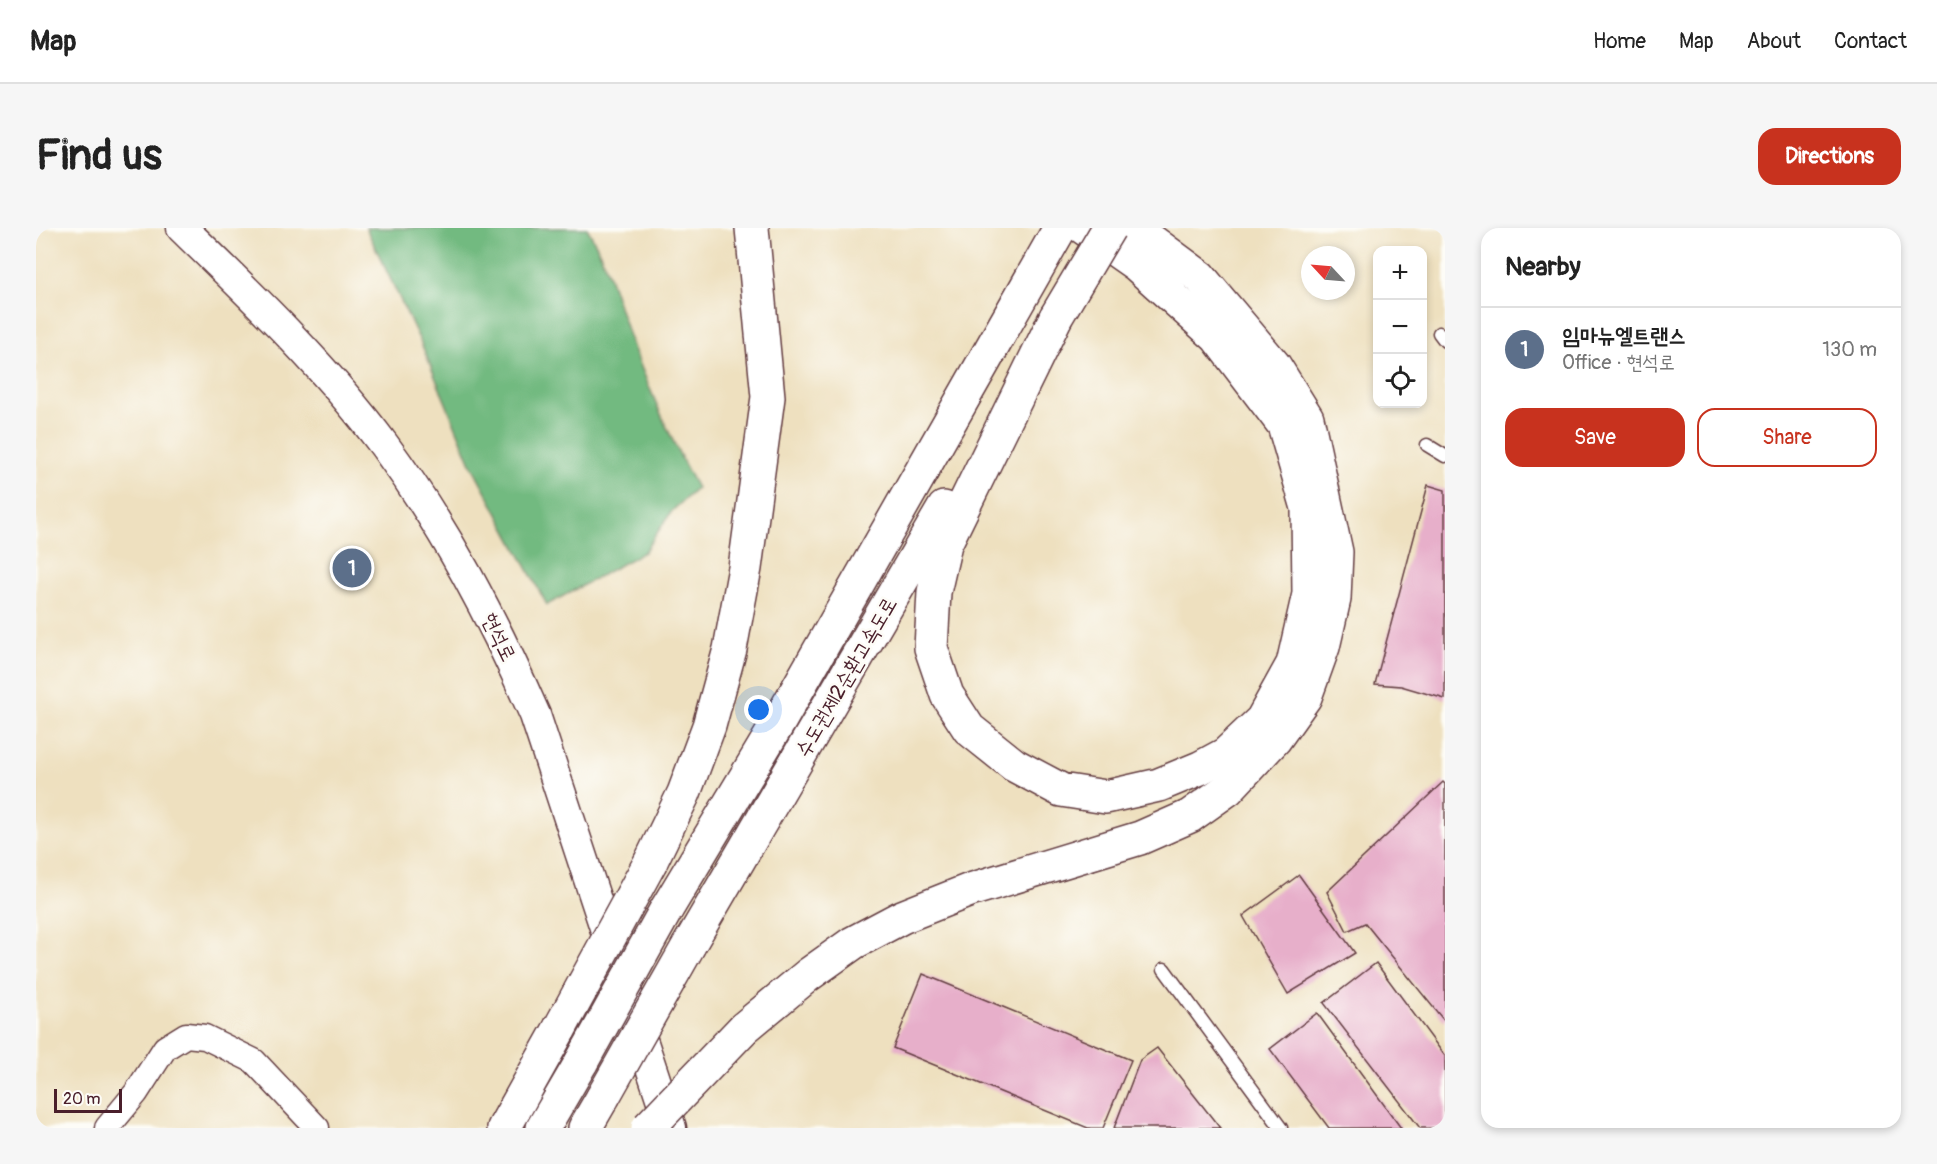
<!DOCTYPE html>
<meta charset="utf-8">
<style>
:root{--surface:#fff;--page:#f6f6f6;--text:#222;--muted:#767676;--line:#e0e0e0;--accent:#c8321e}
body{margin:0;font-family:Pangolin,"Poor Story",sans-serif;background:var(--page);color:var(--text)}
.controls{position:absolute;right:18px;top:18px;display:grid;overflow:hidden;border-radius:12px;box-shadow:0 3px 9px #0003}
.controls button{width:54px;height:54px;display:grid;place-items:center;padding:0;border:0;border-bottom:2px solid var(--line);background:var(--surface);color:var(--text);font:30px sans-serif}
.compass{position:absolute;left:1265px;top:18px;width:54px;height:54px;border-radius:50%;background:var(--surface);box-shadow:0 3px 9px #0003;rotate:296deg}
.scale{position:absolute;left:18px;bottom:15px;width:68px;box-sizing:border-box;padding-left:6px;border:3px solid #4a1f2b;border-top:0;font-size:16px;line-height:21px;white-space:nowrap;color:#4a1f2b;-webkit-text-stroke:4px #fdfcf7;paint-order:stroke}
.you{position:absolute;left:723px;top:482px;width:21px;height:21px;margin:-15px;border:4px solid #fff;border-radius:50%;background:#1a73e8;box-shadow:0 0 0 9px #1a73e833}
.badge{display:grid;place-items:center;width:39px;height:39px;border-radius:50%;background:var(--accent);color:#fff;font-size:20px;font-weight:700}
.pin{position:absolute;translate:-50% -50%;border:3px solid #fff;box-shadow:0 2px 6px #0006}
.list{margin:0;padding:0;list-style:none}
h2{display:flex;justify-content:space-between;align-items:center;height:78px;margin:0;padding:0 24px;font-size:26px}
h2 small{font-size:20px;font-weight:400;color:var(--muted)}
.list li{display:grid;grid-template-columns:39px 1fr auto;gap:18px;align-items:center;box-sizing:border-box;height:84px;padding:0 24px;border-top:2px solid var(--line)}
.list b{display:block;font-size:22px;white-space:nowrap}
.list p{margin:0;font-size:20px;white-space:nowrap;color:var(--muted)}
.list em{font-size:20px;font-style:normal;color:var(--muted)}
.actions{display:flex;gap:12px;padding:18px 24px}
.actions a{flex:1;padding:14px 0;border:2px solid var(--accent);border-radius:18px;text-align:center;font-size:21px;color:var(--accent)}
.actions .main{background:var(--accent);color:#fff}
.icon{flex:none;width:33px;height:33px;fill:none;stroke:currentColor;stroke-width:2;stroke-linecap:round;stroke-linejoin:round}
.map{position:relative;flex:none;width:1409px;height:900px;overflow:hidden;border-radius:18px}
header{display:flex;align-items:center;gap:36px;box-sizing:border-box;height:84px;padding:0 30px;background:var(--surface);border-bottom:2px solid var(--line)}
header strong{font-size:28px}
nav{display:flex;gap:33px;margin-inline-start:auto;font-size:21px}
.intro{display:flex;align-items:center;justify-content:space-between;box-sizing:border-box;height:144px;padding:0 36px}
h1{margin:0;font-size:42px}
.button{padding:15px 27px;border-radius:18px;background:var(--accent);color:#fff;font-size:21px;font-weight:700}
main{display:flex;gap:36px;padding:0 36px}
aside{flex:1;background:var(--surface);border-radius:18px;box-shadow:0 3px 9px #0003}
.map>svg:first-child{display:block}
</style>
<header>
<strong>Map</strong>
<nav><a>Home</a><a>Map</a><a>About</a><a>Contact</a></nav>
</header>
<div class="intro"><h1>Find us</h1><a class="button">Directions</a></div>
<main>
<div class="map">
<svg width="1409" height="900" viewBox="0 0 1409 900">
<rect width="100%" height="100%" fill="#fdfcf7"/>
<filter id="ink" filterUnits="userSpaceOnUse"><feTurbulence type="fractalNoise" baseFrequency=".0167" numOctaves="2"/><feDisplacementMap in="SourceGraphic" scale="12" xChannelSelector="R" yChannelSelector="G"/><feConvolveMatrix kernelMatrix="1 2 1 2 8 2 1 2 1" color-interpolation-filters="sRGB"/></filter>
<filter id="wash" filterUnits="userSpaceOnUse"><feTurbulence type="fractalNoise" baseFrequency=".008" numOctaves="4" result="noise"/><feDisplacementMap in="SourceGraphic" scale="24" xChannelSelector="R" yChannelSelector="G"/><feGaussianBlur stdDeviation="1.35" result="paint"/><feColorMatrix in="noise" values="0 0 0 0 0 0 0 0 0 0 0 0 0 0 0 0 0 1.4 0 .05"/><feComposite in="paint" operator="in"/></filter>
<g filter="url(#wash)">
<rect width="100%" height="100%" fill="#eee0bf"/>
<path fill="#72ba80" stroke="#5e6c56" stroke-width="1.5" d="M330,0h221c22,36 30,77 45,116 19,49 39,97 65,144l-25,23 -28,41 -97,53 -75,-139 -51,-123z"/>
<g id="blocks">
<g fill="#e7afca">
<path d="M1392,257l17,5v209l-44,-13 -26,-2z"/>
<path d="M1407,554l2,2v238l-80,-99 -18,8 -20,-39z"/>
<path d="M1263,647l56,78 -67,41 -45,-78z"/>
<path d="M1340,735l69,93v72h-25l-96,-125z"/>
<path d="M887,746l208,86 -28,68h-15l-195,-80z"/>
<path d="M1281,785l84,115h-72l-59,-79z"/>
<path d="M1121,820l63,80h-106l26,-68z"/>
</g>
</g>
</g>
<g filter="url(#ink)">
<use href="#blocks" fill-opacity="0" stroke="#633c41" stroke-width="1.5"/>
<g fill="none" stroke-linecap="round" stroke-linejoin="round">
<g stroke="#633c41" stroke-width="15">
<g id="service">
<path d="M1403,105l6,8"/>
<path d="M1391,217l18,11"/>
<path d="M1128,741l117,159"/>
</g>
</g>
<g stroke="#633c41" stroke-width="27">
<path id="minor" d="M71,900l29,-35 29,-45 21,-13 19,2 49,24 63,67"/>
</g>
<g stroke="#633c41" stroke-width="33">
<path id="tertiary" d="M146,0c70,68 143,138 202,217 62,84 109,174 151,270l136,413"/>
</g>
<g stroke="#633c41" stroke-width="36">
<g id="motorway">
<path d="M1020,89l-111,227 -11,48 -3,56 16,47 22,34 45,36 47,25 45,7 53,-12 41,-17 26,-14 36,-34 31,-56 16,-70 -1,-86 -24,-83 -67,-88 -80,-72 -53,-37"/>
<path d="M615,633l33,-68 25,-67 21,-77 15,-81 23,-171 -16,-169"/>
<path d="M630,682l114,-190 280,-492"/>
<path d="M653,717l255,-437"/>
<path d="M708,800l64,-53 45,-32 49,-26 68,-27 170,-52 50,-22 38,-27 47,-50 30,-42 18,-50 11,-48 2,-47 -29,-134 -33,-53 -74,-88 -66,-49"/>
<path d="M468,900l56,-100"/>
<path d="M507,900l39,-67"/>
<path d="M549,900l18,-31"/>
</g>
</g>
<use href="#service" stroke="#fff" stroke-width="12"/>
<use href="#minor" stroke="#fff" stroke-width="24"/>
<use href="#tertiary" stroke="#fff" stroke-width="30"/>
<use href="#motorway" stroke="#fff" stroke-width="33"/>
<g stroke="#633c41" stroke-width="36" stroke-linecap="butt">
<g id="motorway-bridge">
<path d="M1020,89l53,-89"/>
<path d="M524,800l91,-167"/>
<path d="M546,833l84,-151"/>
<path d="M567,869l86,-152"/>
<path d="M612,900l96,-100"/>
</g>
</g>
<use href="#motorway-bridge" stroke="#fff" stroke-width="33"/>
</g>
</g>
<g text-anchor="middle" stroke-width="5" stroke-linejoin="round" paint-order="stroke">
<g font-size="21" fill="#4a1f2b" stroke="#fdfcf7">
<text transform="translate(463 409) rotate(64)" y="7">현석로</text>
<text transform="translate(810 449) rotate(-60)" y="7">수도권제2순환고속도로</text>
</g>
</g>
</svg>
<div class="controls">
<button>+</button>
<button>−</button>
<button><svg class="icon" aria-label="locate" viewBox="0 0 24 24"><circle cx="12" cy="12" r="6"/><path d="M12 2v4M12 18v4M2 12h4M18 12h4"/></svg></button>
</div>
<svg class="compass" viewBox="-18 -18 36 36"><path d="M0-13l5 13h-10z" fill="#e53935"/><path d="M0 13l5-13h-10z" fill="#767676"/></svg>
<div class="scale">20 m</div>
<div class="you"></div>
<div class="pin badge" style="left:316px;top:340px;background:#5c6f8a">1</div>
</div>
<aside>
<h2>Nearby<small></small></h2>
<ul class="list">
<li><span class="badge" style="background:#5c6f8a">1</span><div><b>임마뉴엘트랜스</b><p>Office · 현석로</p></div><em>130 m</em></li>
</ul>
<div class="actions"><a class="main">Save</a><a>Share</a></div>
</aside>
</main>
